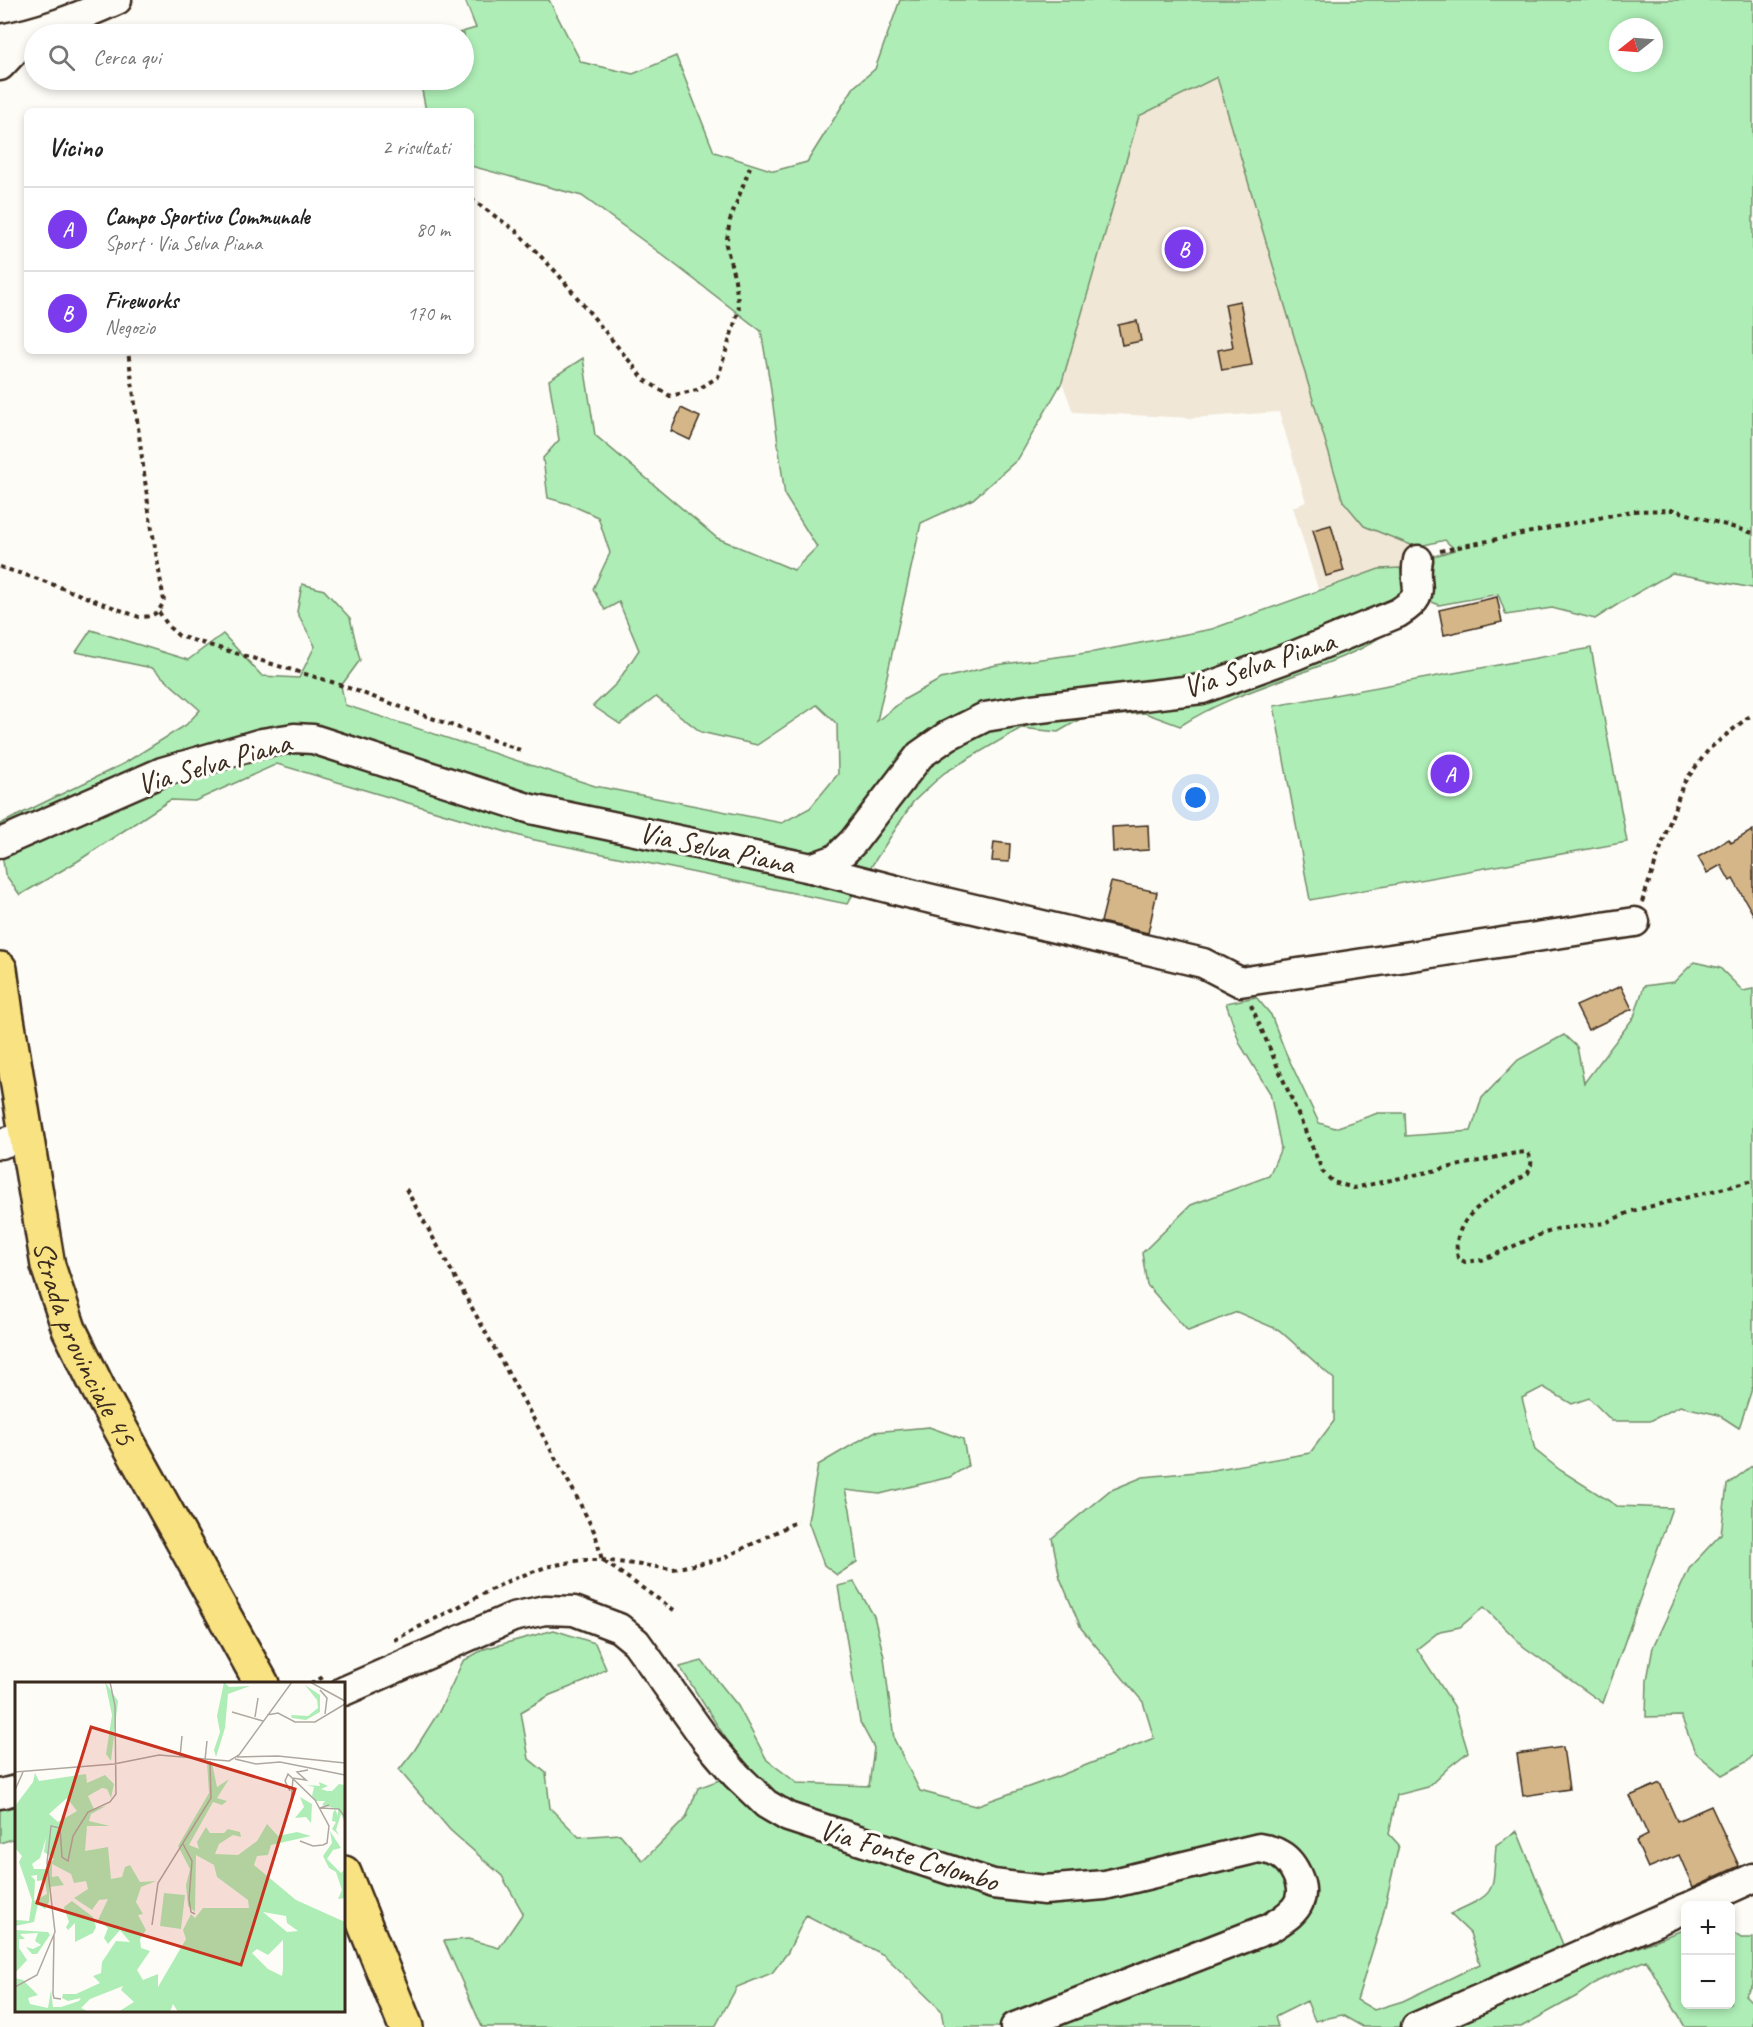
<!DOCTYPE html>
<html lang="it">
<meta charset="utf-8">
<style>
:root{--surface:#fff;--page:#f2f2f2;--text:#222;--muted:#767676;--line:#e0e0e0;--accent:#7c3aed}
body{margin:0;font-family:Caveat,sans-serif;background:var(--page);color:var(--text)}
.controls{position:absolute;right:18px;bottom:18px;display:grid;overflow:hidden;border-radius:9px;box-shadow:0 3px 9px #0003}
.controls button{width:54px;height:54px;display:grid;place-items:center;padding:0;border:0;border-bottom:2px solid var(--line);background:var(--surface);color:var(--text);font:30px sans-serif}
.compass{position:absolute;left:1609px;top:18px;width:54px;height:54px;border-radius:50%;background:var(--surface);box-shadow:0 3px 9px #0003;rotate:253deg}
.you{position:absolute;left:1196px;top:798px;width:21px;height:21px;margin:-15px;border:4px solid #fff;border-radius:50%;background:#1a73e8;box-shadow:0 0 0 9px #1a73e833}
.badge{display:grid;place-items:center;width:39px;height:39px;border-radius:50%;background:var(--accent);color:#fff;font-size:20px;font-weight:700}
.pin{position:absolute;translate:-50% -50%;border:3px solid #fff;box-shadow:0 2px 6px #0006}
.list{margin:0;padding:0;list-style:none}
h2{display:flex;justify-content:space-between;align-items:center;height:78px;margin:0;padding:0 24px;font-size:26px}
h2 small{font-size:20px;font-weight:400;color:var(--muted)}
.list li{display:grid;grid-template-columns:39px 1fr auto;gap:18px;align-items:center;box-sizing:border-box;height:84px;padding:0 24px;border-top:2px solid var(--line)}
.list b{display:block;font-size:22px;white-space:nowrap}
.list p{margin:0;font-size:20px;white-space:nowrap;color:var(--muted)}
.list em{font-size:20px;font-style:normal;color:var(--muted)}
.icon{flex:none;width:33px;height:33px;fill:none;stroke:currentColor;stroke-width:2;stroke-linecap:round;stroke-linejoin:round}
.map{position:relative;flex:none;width:1753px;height:2027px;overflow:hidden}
.search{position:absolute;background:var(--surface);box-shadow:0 3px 9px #0003;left:24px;top:24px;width:450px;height:66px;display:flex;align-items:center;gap:15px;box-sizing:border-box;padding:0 21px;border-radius:33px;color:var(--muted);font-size:22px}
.panel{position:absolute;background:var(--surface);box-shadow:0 3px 9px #0003;left:24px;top:108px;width:450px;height:246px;border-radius:9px}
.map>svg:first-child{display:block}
</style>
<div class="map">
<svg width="1753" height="2027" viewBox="0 0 1753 2027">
<rect width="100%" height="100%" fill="#fdfcf7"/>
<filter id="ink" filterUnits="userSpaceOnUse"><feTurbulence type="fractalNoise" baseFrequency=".0167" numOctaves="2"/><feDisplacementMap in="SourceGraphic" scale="12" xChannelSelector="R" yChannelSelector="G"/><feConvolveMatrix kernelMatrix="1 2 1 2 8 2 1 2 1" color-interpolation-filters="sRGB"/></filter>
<g filter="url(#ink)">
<path fill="#f1e7d6" d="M1217,77l126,424 21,25 45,18 -9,24 -21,1 -61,20 -25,-82 13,-5 -27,-90 -88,6 -118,-6 -11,-30 77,-266z"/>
<g fill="#aeeeb6" stroke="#748c6a" stroke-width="1.5" fill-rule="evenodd">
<path d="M465,0h84l32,62 52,12 43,-18 38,96 60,19 33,-9 47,-75 21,-18 25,-69h853v588l-81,-15 -49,28 -28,18 -43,-11 -46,7 -8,-21 -59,11 -12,-5 -6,-40 34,-10 -10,-10 -29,7 -52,-21 -21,-25 -126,-424 -78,39 -77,266 -44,77 -45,40 -52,24 -44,198 28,-22 36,-20 55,-14 98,-13 118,-23 167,-60 21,-1 9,28 -6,25c-14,9 -28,21 -43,28 -59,28 -124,41 -180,77l-35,-13 -63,5 -24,14 -37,-4 -77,45 -31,29 -66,102 -317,-65 -253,-75 -82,37 -25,-1 -92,61 -58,34 -15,-21 -5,-34v-16l123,-60 63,-39 14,-15 -48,-42 -76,-16 15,-22 97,30 35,-26 39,42 37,2 16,-32 -18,-34 5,-28 22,6 26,28 10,42 -19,26 4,19 250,81 187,37 28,-15 28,-34 -1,-50 -20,-19 -60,40 -56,-13 -45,-35 -36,27 -27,-18 24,-23 22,-33 -20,-48 -14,8 -12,-21 17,-36 -12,-36 -29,-13 -21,-6 -5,-40 16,-18 -10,-60 34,-22 12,77 122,103 77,32 23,-23 -32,-51 -15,-113 -9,-52 -105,-81 -74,-54 -111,-30v-55h-45l-6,-31h44v-46h-9l21,-6zM1618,27h36v36h-36z"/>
<path d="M1591,648l36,194 -317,58 -36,-194z"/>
<path d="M1694,962l26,6 23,23 10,-2v397l-14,42 -20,-13 -39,-9 -30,15h-38l-23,-23 -17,6 -29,-17 -21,11 13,52 25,20 57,36 55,2 -69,195 -79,-56 -40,-40 -24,20 -20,4 -23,18 37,57 14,46 -19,15 -21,20 -31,8 -8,39 10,11 -18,78 -24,77 17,10 29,-9 77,-37 -10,-31 -20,-19c48,-22 42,-18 46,-69l21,-14 57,141 111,-43 1,75h44l1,-73 10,7h12v47l-8,10 8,8v24h-68l-39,-67 -48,21 -21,15 -56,31h-158l-21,-12 -27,6 -8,-20 -32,16 3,10h-334l-3,-17 -57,-55 -78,-40 -18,37 -16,21 -35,14 -22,40h-233l-38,-86 24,-2 31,9 24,-35 -21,-37 -52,-46 -51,-60 15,-19 26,-41 23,-49 21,-12 70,-19 41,13 11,26 -20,12 -36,14 -29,17 8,47 17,14 4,35 29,29 41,-3 23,27 43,-43 12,-30 48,-18 -66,-103 22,-6 36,45 29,54 30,23 72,3 5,-38 -14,-26 -22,-136 16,-4 20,34 10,41 10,82 26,52 55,15 84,-30 95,-38 -11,-36 -62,-74 -21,-50 -8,-40 57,-47 34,-14 64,-6 103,-18 24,-32v-42l-55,-49 -42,-18 -49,19 -41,-46 -5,-32 49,-48 78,-29 12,-28 -11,-55 -30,-49 -14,-41 30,-6 15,18 14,36 34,72 16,5 43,-15h27l1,23 65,-5 11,-33 36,-38 46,-25 13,12 7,36 50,-66 10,-31 30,-4z"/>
<path d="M929,1427l34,12 5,27 -18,11 -70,17 -35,-4 5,19 7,53 -20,13 -13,-10 -16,-44 10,-56 56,-33z"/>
<path d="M1753,1465v290l-5,6 -26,14 -27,-23 -14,-36 -35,1 1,-37 6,-33 37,-80 31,-33 6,-49z"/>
<path d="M16,1789v49l-16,5v-49z"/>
</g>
<g fill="#d4b688" stroke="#3b2a1e" stroke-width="1.5">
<path d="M1240,301l12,64 -30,5 -4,-20 15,-3 -8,-43z"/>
<path d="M1137,321l4,20 -19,4 -4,-20z"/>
<path d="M681,408l19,9 -10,23 -19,-9z"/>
<path d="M1331,525l13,46 -18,5 -13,-46z"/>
<path d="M1497,597l5,25 -58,13 -5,-25z"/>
<path d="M1148,825l1,25 -36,2 -1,-25z"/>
<path d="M1753,830v84l-20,-35 -3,2 -9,-16 -14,8 -9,-16 31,-18 2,4z"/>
<path d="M994,842l16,2 -1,18 -17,-1z"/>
<path d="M1111,882l46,10 -9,41 -47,-11z"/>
<path d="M1621,986l11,23 -44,21 -12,-24z"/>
<path d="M1563,1747l6,42 -46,7 -6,-42z"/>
<path d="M1660,1783l17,38 34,-15 28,60 -46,21 -14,-32 -31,13 -12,-27 12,-6 -18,-39z"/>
</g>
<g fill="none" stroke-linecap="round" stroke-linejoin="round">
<g stroke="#3b2a1e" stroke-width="33">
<g id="minor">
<path d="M0,39c41,-7 79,-22 117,-39"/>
<path d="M0,66l30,-32"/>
<path d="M0,843l162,-71 100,-29 32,-5 19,1 218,70 280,59 104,27 288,68 37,19 395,-60"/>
<path d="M811,868l25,-9 17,-17 67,-87 27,-19 38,-19 47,-8 170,-20 94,-34 102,-42c32,-20 14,-24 20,-53"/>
<path d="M0,1144l26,-8"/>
<path d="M344,1691l169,-74 32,-7 29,1 45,17 17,14 70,98 30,35 30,29 22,13 205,67 51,6 61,-5 154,-37c6,1 13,2 18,5 16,7 29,33 22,49 -5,12 -19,19 -29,26l-255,99"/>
<path d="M0,1794l16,-4"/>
<path d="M1691,1906l62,-28"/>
<path d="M1416,2027l270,-119"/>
</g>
</g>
<g stroke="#3b2a1e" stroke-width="38">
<g id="major">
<path id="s1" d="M0,969l6,44 42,253 21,63 30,61 163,294"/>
<path d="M344,1873l62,154"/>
</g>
</g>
<g stroke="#3b2a1e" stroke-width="4" stroke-dasharray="4.5 4.5" stroke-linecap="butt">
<path d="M471,199l45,32 41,42 88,107 25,16 27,-6 21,-13 21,-68 -4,-29 -9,-35 4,-25 20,-53"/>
<path d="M1440,551l192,-40 42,-1 79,23"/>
<path d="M0,567l38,12 101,38c14,0 19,-3 25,-16l-15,-90 -21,-160"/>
<path d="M159,612l10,15 10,9 153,46 188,68"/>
<path d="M1642,902l41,-118 26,-35 38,-31 6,-3"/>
<path d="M1251,1005l72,167 10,10 21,6 162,-35 11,-1c6,8 5,13 1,21 -29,21 -80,41 -70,85l7,4 17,-2 57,-25 18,-6 48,-6 27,-12 121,-30"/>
<path d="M406,1189l167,301 22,43 7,27 72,50"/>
<path d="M394,1640l116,-60 36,-13 35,-7h21l71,9 49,-10 76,-38"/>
<path d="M311,1684l12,-7"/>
</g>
<use href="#minor" stroke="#fdfcf7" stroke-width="28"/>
<use href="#major" stroke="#f8e281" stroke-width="33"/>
</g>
</g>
<g text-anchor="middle" stroke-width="6" stroke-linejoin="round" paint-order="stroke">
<g font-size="30" fill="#3b2a1e" stroke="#fdfcf7">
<text transform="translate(1259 664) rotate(-18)" y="10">Via Selva Piana</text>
<text transform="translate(214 763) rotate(-16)" y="10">Via Selva Piana</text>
<text transform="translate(717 848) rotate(12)" y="10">Via Selva Piana</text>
<text dy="10" stroke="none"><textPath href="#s1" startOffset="386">Strada provinciale 45</textPath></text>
<text transform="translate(909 1855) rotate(17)" y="10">Via Fonte Colombo</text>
</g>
</g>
<g transform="translate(15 1682)">
<rect width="330" height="330" fill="#fdfcf7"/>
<path d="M90,0l13,19 -7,60 -5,-7 6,-39zM209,0l5,5 21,-1 -22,8 -3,34 -9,29 -2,-7 6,-18 -3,-16zM290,3l15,10v17l-14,8 -14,-2 -1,-3 17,1 10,-8 -1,-8zM192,81h5l5,24 12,-8 -12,19 10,3 -5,4 -9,-3 -24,43 10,4 -2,-7 9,-15 4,6h14l4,-4 12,3 1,5 -8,-2 -14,9 -4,10 23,1 19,-14 10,-17 11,12 19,-4 14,4 -40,9 -3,10 -11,1 -3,9 42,35 49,22v90h-167l-5,-8 -3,8h-52l16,-10 -13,-12 2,-4 -33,13 -9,9 8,4h-74v-34l8,2 15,15 -10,3 2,6 18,4 3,-18 2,17h8l18,-6 2,-3 -13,3 -6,-3 1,-4h13l24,-11 -7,-7 8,-3 1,-11 14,-21 14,1 -10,-12 -12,14 -4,-6 4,-10 -10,-8 10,-21 -9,1 -7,10 -18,-12 14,-9 -2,-8 -12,2 -3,-9 -19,-10v13l6,-1 6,9 -15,2v15l-4,7 -7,-5 -4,18 -19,4 1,-6 13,1 3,-21 -13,-38 3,-6 -7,-8v-42l18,-24 2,-9 4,8 47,-7 1,9 18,-8 9,9 -3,14 -4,-9 -5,-1 -14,8 6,13 12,-3 -15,8 -2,7 21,5h-23l-2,25 23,-4 3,32 11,-2 3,-10 5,-2 10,17 16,-1 -15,6 -5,15 7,12 -5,1 8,15 -6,9 1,9 9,3 -13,19 6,10 15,-6v13l28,-48 -3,-9 8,-16 4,4 8,-10h46l-1,-8 -31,-23 -3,-12 -18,-10 -1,57 -7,-6 -2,-21 4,-16 -12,-23 31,-53zM52,116l10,13 -19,11 -9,-8zM31,156l-2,14 10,7 -9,10h-11l-2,-5 8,-6zM22,193v6l8,-1 2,14 -13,7 1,-21 -4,-4zM248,230l23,4 1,7 11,8 -11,1zM268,258v29l-1,7 -14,-7 -16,-16 5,-4 11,6zM304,100l9,4 -7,3 6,2h5l7,-7 6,1v38l-4,-9 -5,16 3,5 -7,-6 4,-7 -4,-1 1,-8 2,-4 3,7v-7l-16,-4 3,-4h-9l-4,-5 2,-9 -7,-2 13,1zM285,115l12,7 -1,19 -5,-6 -11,1 9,-11zM315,149l11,17 -8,2 -6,9 14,14 4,-4v29l-7,1 4,-9 -6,-18 -7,-4 -6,-12 9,-13zM149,211l21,2 -4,34 -21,-3zM57,219l21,16 3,10 -3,6 -18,9v-19l-7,7 -2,-3 3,-5 -5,-15zM0,248l33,2 2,3 -13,19h-5l-6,-7 7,2 8,-4 -6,-4 3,-8 -18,1 5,5h-6v9l8,12 -11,12z" fill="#aeeeb6" fill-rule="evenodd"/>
<path fill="none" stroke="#afa8a0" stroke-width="1.5" d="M295,0l35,19M305,8l7,8 -2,16M217,30l31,9M252,33l11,-2 17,9h20l30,-18M240,35l3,-19M165,75l2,-21M222,75l41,-1 67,7M220,77l21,5 24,-2 65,13M190,78l2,-19M0,90l99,-8 45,-9 70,6 10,-6 53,-73M0,108l8,-18M275,109l-5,-10 3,-7 27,26 14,26 -2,17 -4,2 -10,1 -13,-5M276,121l2,-25 13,2 -9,-8 11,-2M314,123l-9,3 19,1 6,8M168,162l9,17 -3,38 2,13 4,2M137,243l6,-42 53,-85 -1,-37M39,252l-1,60 1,4 7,1M0,305l22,-12 18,-43 -8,-69 4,-37 9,2 2,29 6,4 5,-25 15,-24 22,-10 6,-8 -1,-88 -5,-24"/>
<path fill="#c8321e" fill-opacity="0.15" stroke="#c8321e" stroke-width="3" d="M76,45l204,62 -54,176 -204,-62z"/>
<rect width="330" height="330" fill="none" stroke="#3b2a1e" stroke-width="3"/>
</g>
</svg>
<div class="controls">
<button>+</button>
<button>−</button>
</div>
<svg class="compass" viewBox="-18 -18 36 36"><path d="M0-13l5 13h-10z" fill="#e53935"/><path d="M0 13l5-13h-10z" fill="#767676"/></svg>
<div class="you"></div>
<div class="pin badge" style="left:1450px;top:774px">A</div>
<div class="pin badge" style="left:1184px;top:249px">B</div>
<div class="search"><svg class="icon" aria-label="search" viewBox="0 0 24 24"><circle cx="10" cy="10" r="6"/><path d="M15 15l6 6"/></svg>Cerca qui</div>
<section class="panel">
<h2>Vicino<small>2 risultati</small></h2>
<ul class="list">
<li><span class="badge">A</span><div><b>Campo Sportivo Communale</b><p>Sport · Via Selva Piana</p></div><em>80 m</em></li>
<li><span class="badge">B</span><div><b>Fireworks</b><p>Negozio</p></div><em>170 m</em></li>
</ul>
</section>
</div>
